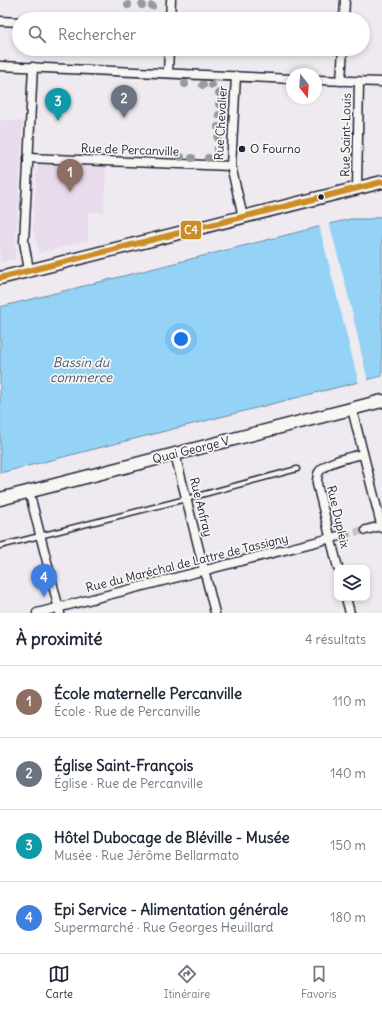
<!DOCTYPE html>
<html lang="fr">
<meta charset="utf-8">
<style>
:root{--surface:#fff;--page:#f6f6f7;--text:#1f2937;--muted:#747a83;--line:#e0e1e3;--accent:#22223b}
body{margin:0;font-family:Delius,sans-serif;background:var(--page);color:var(--text)}
.controls{position:absolute;right:12px;bottom:12px;display:grid;overflow:hidden;border-radius:8px;box-shadow:0 2px 6px #0003}
.controls button{width:36px;height:36px;display:grid;place-items:center;padding:0;border:0;border-bottom:1px solid var(--line);background:var(--surface);color:var(--text);font:20px sans-serif}
.compass{position:absolute;left:286px;top:68px;width:36px;height:36px;border-radius:50%;background:var(--surface);box-shadow:0 2px 6px #0003;rotate:163deg}
.you{position:absolute;left:181px;top:339px;width:14px;height:14px;margin:-10px;border:3px solid #fff;border-radius:50%;background:#1a73e8;box-shadow:0 0 0 6px #1a73e833}
.badge{display:grid;place-items:center;width:26px;height:26px;border-radius:50%;background:var(--accent);color:#fff;font-size:13px;font-weight:700}
.pin{position:absolute;translate:-50% -33px;filter:drop-shadow(0 1px 2px #0008)}
.pin::after{content:'';position:absolute;top:21px;width:14px;height:12px;background:inherit;clip-path:polygon(0 0,100% 0,50% 100%)}
.list{margin:0;padding:0;list-style:none}
h2{display:flex;justify-content:space-between;align-items:center;height:52px;margin:0;padding:0 16px;font-size:17px}
h2 small{font-size:13px;font-weight:400;color:var(--muted)}
.list li{display:grid;grid-template-columns:26px 1fr auto;gap:12px;align-items:center;box-sizing:border-box;height:72px;padding:0 16px;border-top:1px solid var(--line)}
.list b{display:block;font-size:15px;white-space:nowrap}
.list p{margin:0;font-size:13px;white-space:nowrap;color:var(--muted)}
.list em{font-size:13px;font-style:normal;color:var(--muted)}
.icon{flex:none;width:22px;height:22px;fill:none;stroke:currentColor;stroke-width:2;stroke-linecap:round;stroke-linejoin:round}
.map{position:relative;flex:none;width:382px;height:613px;overflow:hidden}
.search{position:absolute;background:var(--surface);box-shadow:0 2px 6px #0003;left:12px;right:12px;top:12px;height:44px;display:flex;align-items:center;gap:10px;box-sizing:border-box;padding:0 14px;border-radius:22px;color:var(--muted);font-size:15px}
.sheet{height:340px;background:var(--surface)}
nav{display:flex;justify-content:space-around;align-items:center;box-sizing:border-box;height:56px;border-top:1px solid var(--line);background:var(--surface);font-size:11px;color:var(--muted)}
nav a{display:grid;justify-items:center;gap:2px}
nav .on{color:var(--accent)}
.map>svg:first-child{display:block}
</style>
<div class="map">
<svg width="382" height="613" viewBox="0 0 382 613">
<rect width="100%" height="100%" fill="#efeaef"/>
<filter id="ink" filterUnits="userSpaceOnUse"><feTurbulence type="fractalNoise" baseFrequency=".025" numOctaves="2"/><feDisplacementMap in="SourceGraphic" scale="8" xChannelSelector="R" yChannelSelector="G"/><feConvolveMatrix kernelMatrix="1 2 1 2 8 2 1 2 1" color-interpolation-filters="sRGB"/></filter>
<g filter="url(#ink)">
<g fill="#e7dbec">
<path d="M0,120l23,1 -8,138 -15,3z"/>
<path d="M42,163l64,3 -2,46h-16v28l-49,13 -6,-24 4,-62 2,-3z"/>
</g>
<path fill="#95d3f6" stroke="#678cab" d="M382,216v160l-382,97v-166l350,-88h20z"/>
<path fill="#efeaef" d="M329,222l20,77 19,83 -9,2 -40,-159z"/>
<g fill="none" stroke-linecap="round" stroke-linejoin="round">
<path stroke="#c6c2cb" stroke-width="8" stroke-dasharray="8 4" stroke-linecap="butt" d="M343,535l23,-5"/>
<g stroke="#22223b" stroke-width="7">
<path id="service" d="M0,546l186,-47 111,-30"/>
</g>
<g stroke="#22223b" stroke-width="11">
<g id="minor">
<path d="M170,19l1,-19"/>
<path d="M344,19l1,-19"/>
<path d="M0,21l19,1"/>
<path d="M0,66l292,13"/>
<path d="M168,73l1,-24"/>
<path d="M236,76l-5,90 12,51"/>
<path d="M316,80l66,2"/>
<path d="M341,81l2,-32"/>
<path d="M28,158l203,8"/>
<path d="M357,188l2,-106"/>
<path d="M29,270l-5,-28 9,-175"/>
<path d="M352,409l30,119"/>
<path d="M175,454l40,159"/>
<path d="M29,491l31,122"/>
<path d="M366,530l15,-4"/>
<path d="M338,568l-21,-84c0,-4 0,-9 2,-12 7,-11 32,-15 44,-18"/>
<path d="M346,598l4,15"/>
<path d="M37,613l306,-78"/>
</g>
</g>
<g stroke="#22223b" stroke-width="15">
<g id="secondary">
<path d="M0,278l382,-96"/>
<path d="M0,499l382,-98"/>
</g>
</g>
<use href="#service" stroke="#f6f6f2" stroke-width="4"/>
<use href="#minor" stroke="#f6f6f2" stroke-width="8"/>
<use href="#secondary" stroke="#f6f6f2" stroke-width="12"/>
<g stroke="#f6f6f2" stroke-width="9">
<path id="bus-1" d="M0,278l382,-96"/>
</g>
<use href="#bus-1" stroke="#cc8d28" stroke-width="6"/>
</g>
<g fill="#959a9b">
<circle cx="128" cy="5" r="4"/>
<circle cx="142" cy="5" r="4"/>
<circle cx="152" cy="6" r="4"/>
<circle cx="185" cy="84" r="4"/>
<circle cx="203" cy="85" r="4"/>
<circle cx="212" cy="85" r="4"/>
<circle cx="219" cy="93" r="4"/>
<circle cx="219" cy="104" r="4"/>
<circle cx="219" cy="115" r="4"/>
<circle cx="218" cy="127" r="4"/>
<circle cx="218" cy="138" r="4"/>
<circle cx="294" cy="149" r="4"/>
<circle cx="217" cy="150" r="4"/>
<circle cx="181" cy="157" r="4"/>
<circle cx="192" cy="158" r="4"/>
<circle cx="208" cy="158" r="4"/>
</g>
</g>
<g fill="#22223b" stroke="#f6f6f2" stroke-width="1.5">
<circle cx="242" cy="149" r="4"/>
<circle cx="321" cy="197" r="3.5"/>
</g>
<g text-anchor="middle" stroke-width="3.5" stroke-linejoin="round" paint-order="stroke">
<g font-size="12" fill="#22223b" stroke="#f6f6f2">
<text transform="translate(221 123) rotate(-87)" y="4">Rue Chevalier</text>
<text transform="translate(346 135) rotate(-89)" y="4">Rue Saint-Louis</text>
<text transform="translate(130 150) rotate(2)" y="4">Rue de Percanville</text>
<text transform="translate(191 450) rotate(-14)" y="4">Quai George V</text>
<text transform="translate(201 507) rotate(76)" y="4">Rue Anfray</text>
<text transform="translate(338 517) rotate(77)" y="4">Rue Dupleix</text>
<text transform="translate(187 563) rotate(-14)" y="4">Rue du Maréchal de Lattre de Tassigny</text>
</g>
<g font-size="12" fill="#22223b" stroke="#f6f6f2" text-anchor="start">
<text x="250" y="153">O Fourno</text>
</g>
<g font-size="13" font-style="italic" fill="#445773" stroke="#f6f6f2">
<text x="81" y="367">Bassin du<tspan x="81" dy="15">commerce</tspan></text>
</g>
</g>
<rect stroke="#f6f6f2" stroke-width="1.5" x="180" y="220" width="22" height="20" rx="4" fill="#cc8d28"/>
<g font-size="11" text-anchor="middle" font-weight="bold" fill="#fff">
<text x="191" y="234">C4</text>
</g>
</svg>
<div class="controls">
<button><svg class="icon" aria-label="layers" viewBox="0 0 24 24"><path d="M12 4l9 5-9 5-9-5zM3 14l9 5 9-5"/></svg></button>
</div>
<svg class="compass" viewBox="-18 -18 36 36"><path d="M0-13l5 13h-10z" fill="#e53935"/><path d="M0 13l5-13h-10z" fill="#747a83"/></svg>
<div class="you"></div>
<div class="pin badge" style="left:70px;top:192px;background:#8d6e63">1</div>
<div class="pin badge" style="left:124px;top:118px;background:#6b7280">2</div>
<div class="pin badge" style="left:58px;top:121px;background:#0f9aa8">3</div>
<div class="pin badge" style="left:44px;top:597px;background:#3f7fe0">4</div>
<div class="search"><svg class="icon" aria-label="search" viewBox="0 0 24 24"><circle cx="10" cy="10" r="6"/><path d="M15 15l6 6"/></svg>Rechercher</div>
</div>
<section class="sheet">
<h2>À proximité<small>4 résultats</small></h2>
<ul class="list">
<li><span class="badge" style="background:#8d6e63">1</span><div><b>École maternelle Percanville</b><p>École · Rue de Percanville</p></div><em>110 m</em></li>
<li><span class="badge" style="background:#6b7280">2</span><div><b>Église Saint-François</b><p>Église · Rue de Percanville</p></div><em>140 m</em></li>
<li><span class="badge" style="background:#0f9aa8">3</span><div><b>Hôtel Dubocage de Bléville - Musée</b><p>Musée · Rue Jérôme Bellarmato</p></div><em>150 m</em></li>
<li><span class="badge" style="background:#3f7fe0">4</span><div><b>Epi Service - Alimentation générale</b><p>Supermarché · Rue Georges Heuillard</p></div><em>180 m</em></li>
</ul>
</section>
<nav>
<a class="on"><svg class="icon" aria-label="map" viewBox="0 0 24 24"><path d="M3 6l6-2 6 2 6-2v14l-6 2-6-2-6 2zM9 4v14M15 6v14"/></svg>Carte</a>
<a><svg class="icon" aria-label="directions" viewBox="0 0 24 24"><path d="M12 3l9 9-9 9-9-9zM9 14v-3h6M13 9l2 2-2 2"/></svg>Itinéraire</a>
<a><svg class="icon" aria-label="saved" viewBox="0 0 24 24"><path d="M7 4h10v16l-5-4-5 4z"/></svg>Favoris</a>
</nav>
